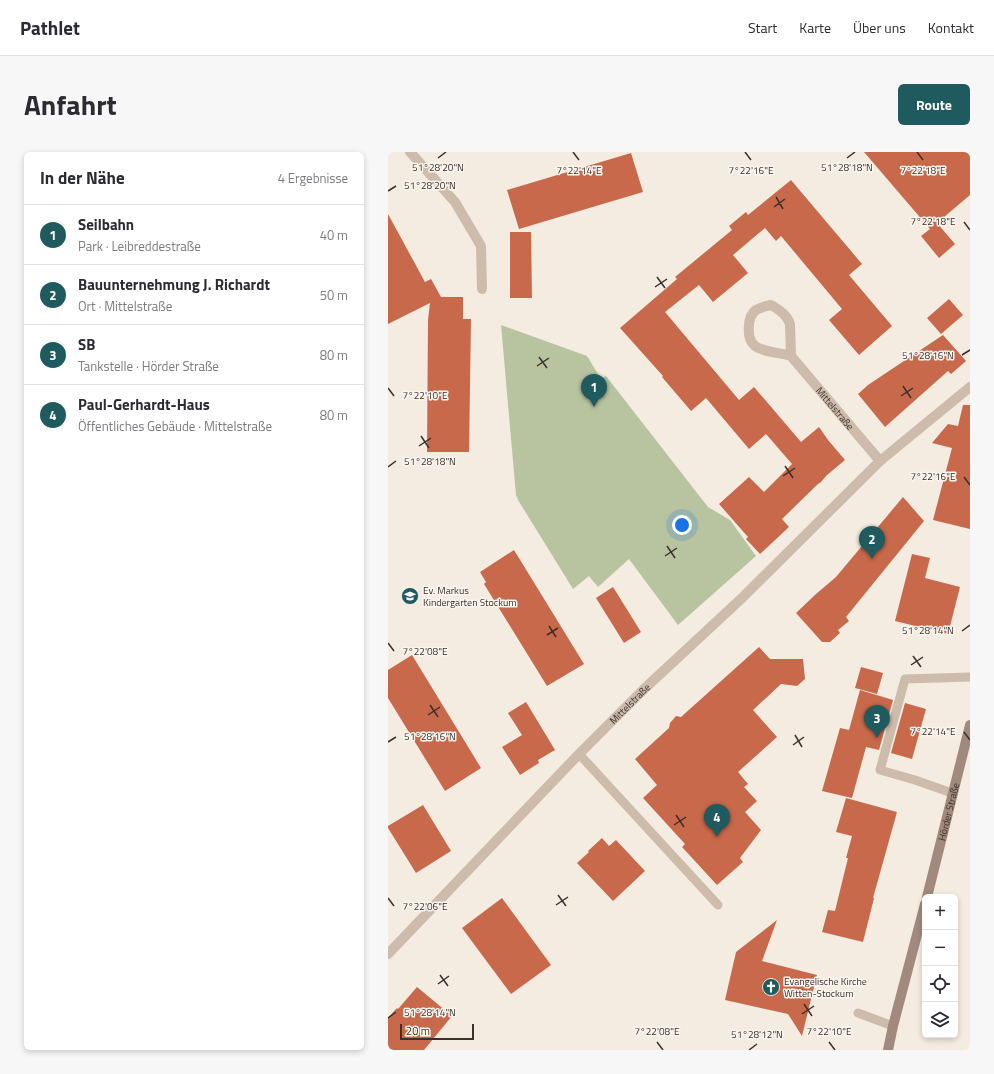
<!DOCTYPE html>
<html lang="de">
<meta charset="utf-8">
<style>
:root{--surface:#fff;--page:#f7f7f7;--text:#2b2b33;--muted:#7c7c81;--line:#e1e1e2;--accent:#1f5a5e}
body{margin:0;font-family:"Titillium Web",sans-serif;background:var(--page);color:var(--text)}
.controls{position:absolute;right:12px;bottom:12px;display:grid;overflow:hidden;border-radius:6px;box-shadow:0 2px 6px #0003}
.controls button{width:36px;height:36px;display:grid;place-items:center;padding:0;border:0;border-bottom:1px solid var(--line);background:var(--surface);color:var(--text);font:20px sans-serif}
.scale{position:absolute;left:12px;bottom:10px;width:74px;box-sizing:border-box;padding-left:4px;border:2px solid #3b302b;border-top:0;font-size:11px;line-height:14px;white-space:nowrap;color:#3b302b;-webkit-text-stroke:3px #fbf5ee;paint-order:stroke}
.you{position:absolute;left:294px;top:373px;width:14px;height:14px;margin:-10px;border:3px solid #fff;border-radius:50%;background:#1a73e8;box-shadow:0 0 0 6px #1a73e833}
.badge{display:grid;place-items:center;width:26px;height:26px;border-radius:50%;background:var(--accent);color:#fff;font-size:13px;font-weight:700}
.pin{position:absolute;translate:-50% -33px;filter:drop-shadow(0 1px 2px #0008)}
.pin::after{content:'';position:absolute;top:21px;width:14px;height:12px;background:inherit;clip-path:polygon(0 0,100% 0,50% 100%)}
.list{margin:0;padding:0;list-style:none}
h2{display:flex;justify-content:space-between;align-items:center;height:52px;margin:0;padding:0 16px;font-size:17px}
h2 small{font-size:13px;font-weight:400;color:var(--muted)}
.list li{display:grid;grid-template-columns:26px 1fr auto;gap:12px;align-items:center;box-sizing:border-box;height:60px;padding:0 16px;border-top:1px solid var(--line)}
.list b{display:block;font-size:15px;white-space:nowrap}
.list p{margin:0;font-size:13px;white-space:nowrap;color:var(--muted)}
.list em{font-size:13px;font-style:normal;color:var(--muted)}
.icon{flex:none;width:22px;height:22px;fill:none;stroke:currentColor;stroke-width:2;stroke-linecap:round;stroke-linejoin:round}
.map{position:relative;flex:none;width:582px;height:898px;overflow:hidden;border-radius:6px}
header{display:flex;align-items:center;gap:24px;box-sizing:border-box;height:56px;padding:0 20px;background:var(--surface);border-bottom:1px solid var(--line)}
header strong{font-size:19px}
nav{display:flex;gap:22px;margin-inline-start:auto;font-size:14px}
.intro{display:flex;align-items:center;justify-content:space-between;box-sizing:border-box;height:96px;padding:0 24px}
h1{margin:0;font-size:28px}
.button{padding:10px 18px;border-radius:6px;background:var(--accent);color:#fff;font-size:14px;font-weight:700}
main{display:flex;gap:24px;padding:0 24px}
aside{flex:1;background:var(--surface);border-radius:6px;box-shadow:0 2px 6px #0003}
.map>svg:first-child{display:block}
</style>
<header>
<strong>Pathlet</strong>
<nav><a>Start</a><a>Karte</a><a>Über uns</a><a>Kontakt</a></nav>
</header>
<div class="intro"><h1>Anfahrt</h1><a class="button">Route</a></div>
<main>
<aside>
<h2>In der Nähe<small>4 Ergebnisse</small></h2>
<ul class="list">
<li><span class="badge">1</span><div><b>Seilbahn</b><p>Park · Leibreddestraße</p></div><em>40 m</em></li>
<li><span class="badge">2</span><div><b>Bauunternehmung J. Richardt</b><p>Ort · Mittelstraße</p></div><em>50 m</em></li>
<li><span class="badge">3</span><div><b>SB</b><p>Tankstelle · Hörder Straße</p></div><em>80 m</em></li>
<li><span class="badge">4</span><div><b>Paul-Gerhardt-Haus</b><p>Öffentliches Gebäude · Mittelstraße</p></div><em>80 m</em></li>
</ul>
</aside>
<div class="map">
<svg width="582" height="898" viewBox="0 0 582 898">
<rect width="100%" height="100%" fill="#f4ebe1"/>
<path fill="#b8c4a0" d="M113,173l86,31 14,23 5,-3 102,131 22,13 26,36 -78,69 -49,-66 -31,28 -9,-11 -16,13 -55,-89 -2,-5z"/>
<g fill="#c8694b">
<path d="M476,0h106v43l-33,28 18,21 -16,14 -18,-22 9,-7z"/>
<path d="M243,1l12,39 -124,37 -12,-39z"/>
<path d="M403,28l71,84 -13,11 43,51 -33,29 -30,-35 13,-11 -61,-73 -5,5 -11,-13 -32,27 15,18 -35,29 -14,-17 -34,27 74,88 15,-13 47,55 18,-15 9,13 17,20 -18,15 -7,8h-1l-37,36 7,8 -29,27 -14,-15 2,-2 -29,-33 30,-27 15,15 28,-28 -26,-30 -17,15 -43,-51 -15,13 -29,-34 1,-1 -43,-48 57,-49 -2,-2 57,-47 -3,-4 17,-14 2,3z"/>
<path d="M0,62l37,68 6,-3 10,18h22v22h8l-2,133h-42l1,-132 2,-17 -42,21z"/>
<path d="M122,80h21l1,66h-22z"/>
<path d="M561,147l14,16 -22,19 -14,-16z"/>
<path d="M555,183l23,26 -15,13 -3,-3 -63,56 -27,-33 10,-9z"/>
<path d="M575,253h7v124l-37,-9 19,-72 -20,-5 16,-19 10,2z"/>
<path d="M515,345l21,24 -78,96 3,4 -11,9 2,3 -10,9h-8l-26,-29 20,-19 20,-17z"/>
<path d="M126,398l70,114 -37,22 -63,-102 2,-2 -6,-10z"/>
<path d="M524,402l18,4 -5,20 35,9 -12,47 -53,-13z"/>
<path d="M225,435l28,45 -17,11 -28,-45z"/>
<path d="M371,495l11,12h33l2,20 -8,7 -16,-2 -28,26 24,27 -39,35 10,12 -4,3 13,14 -12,11 16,18 -21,28 3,4 -26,23 -35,-38 3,-3 -42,-46 14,-13 -22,-26 34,-31 1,-5 6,-7 5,1z"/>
<path d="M24,503l69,113 -36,23 -57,-93v-28z"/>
<path d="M473,515l22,6 -6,21 -22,-6z"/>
<path d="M472,538l33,10 -14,50 -13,-3 -14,51 -30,-7 18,-63 9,2z"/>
<path d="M138,550l29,48 -17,10 1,3 -19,12 -18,-28 20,-12 -14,-22z"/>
<path d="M517,551l21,6 -14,50 -21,-6z"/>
<path d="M458,646l51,14 -24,86h1l-11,44 -41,-10 6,-22 7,1 13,-53h-2l6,-22 -16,-4z"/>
<path d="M35,653l28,46 -35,22 -28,-45v-2z"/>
<path d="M214,686l7,8 7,-6 29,31 -32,30 -36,-38 12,-11 -1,-1z"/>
<path d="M114,746l49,67 -40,29 -49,-66z"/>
<path d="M389,768l-15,41 55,14 -15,61 -14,-22 -63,-14 11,-48z"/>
<path d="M29,835l35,29 -28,34h-36v-32l9,-10 1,1z"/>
</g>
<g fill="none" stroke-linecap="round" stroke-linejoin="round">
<g stroke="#cdbbac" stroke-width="9">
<path d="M191,602l139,151"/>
<path d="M564,641l-37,-13 -35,-10 25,-91 65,-2"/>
<path d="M470,861l35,13"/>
</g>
<g stroke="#cdbbac" stroke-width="10">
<path d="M22,0l45,50 26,44 1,43"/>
<path id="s1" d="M403,204c-12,-4 -26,-3 -36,-10 -9,-7 -8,-30 1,-36 5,-3 10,-4 15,-5 9,5 16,10 19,19l1,32 89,105"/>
<path id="s2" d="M0,802l191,-200 65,-65 98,-91 138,-137 90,-74"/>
</g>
<g stroke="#a18a7d" stroke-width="10">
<path id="s3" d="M539,745l43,-172"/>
<path d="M500,898l5,-24 32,-122"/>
</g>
</g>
<path fill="none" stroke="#3b302b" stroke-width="1.5" d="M185,0l6,8M357,0l6,8M529,0l6,8M50,6l8,-6M459,6l8,-6M0,39l8,-5M388,45l7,12M386,55l11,-8M576,70l6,8M269,125l8,11M267,135l12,-8M574,203l8,-5M151,205l8,11M149,214l12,-8M515,234l8,12M0,236l6,8M513,244l12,-8M33,284l8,12M31,294l12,-8M397,314l8,12M0,315l8,-6M395,324l12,-8M576,325l6,8M279,394l8,12M277,404l12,-8M161,474l7,11M574,479l8,-6M159,483l11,-7M0,491l6,8M525,504l8,11M523,513l12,-8M42,553l8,12M40,563l12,-8M576,580l6,8M407,583l7,12M0,590l8,-5M405,593l11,-8M288,663l8,12M286,673l12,-8M170,743l8,11M0,746l6,8M168,753l12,-8M52,823l8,11M50,832l11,-8M416,852l8,12M414,862l12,-8M0,866l8,-6M269,890l6,8M441,890l6,8M361,898l8,-6"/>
<defs>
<g id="school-disc" transform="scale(0.9)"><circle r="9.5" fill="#1f5a5e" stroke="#fbf5ee"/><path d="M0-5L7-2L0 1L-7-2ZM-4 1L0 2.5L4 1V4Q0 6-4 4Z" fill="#fff"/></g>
<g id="church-disc" transform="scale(0.9)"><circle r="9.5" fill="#1f5a5e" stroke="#fbf5ee"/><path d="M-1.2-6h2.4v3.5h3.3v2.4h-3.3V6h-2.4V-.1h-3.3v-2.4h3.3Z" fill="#fff"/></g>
</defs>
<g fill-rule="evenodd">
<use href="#school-disc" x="22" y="444"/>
<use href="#church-disc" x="383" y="835"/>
</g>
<g text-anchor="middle" stroke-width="3" stroke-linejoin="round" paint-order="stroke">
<g font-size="10" fill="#3b302b" stroke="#fbf5ee">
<text dy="4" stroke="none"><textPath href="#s1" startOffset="221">Mittelstraße</textPath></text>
<text dy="4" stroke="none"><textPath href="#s2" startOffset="348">Mittelstraße</textPath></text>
<text dy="4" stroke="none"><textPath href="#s3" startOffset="88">Hörder Straße</textPath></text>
</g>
<g font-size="10" fill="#3b302b" stroke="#fbf5ee" text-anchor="start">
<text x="35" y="442">Ev. Markus<tspan x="35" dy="12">Kindergarten Stockum</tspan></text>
<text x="396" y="833">Evangelische Kirche<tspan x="396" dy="12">Witten-Stockum</tspan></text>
</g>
</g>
<g font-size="10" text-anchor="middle" fill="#3b302b" stroke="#fbf5ee" stroke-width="3" stroke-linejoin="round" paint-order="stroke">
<text x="50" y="19">51°28'20"N</text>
<text x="459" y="19">51°28'18"N</text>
<text x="191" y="22">7°22'14"E</text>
<text x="363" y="22">7°22'16"E</text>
<text x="535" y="22">7°22'18"E</text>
<text x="42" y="37">51°28'20"N</text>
<text x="545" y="73">7°22'18"E</text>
<text x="540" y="207">51°28'16"N</text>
<text x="37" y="247">7°22'10"E</text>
<text x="42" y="313">51°28'18"N</text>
<text x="545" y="328">7°22'16"E</text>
<text x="540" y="482">51°28'14"N</text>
<text x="37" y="503">7°22'08"E</text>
<text x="545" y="583">7°22'14"E</text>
<text x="42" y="588">51°28'16"N</text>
<text x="37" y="758">7°22'06"E</text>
<text x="42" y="864">51°28'14"N</text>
<text x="269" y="883">7°22'08"E</text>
<text x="441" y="883">7°22'10"E</text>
<text x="369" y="886">51°28'12"N</text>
</g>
</svg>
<div class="controls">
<button>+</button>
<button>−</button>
<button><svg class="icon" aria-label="locate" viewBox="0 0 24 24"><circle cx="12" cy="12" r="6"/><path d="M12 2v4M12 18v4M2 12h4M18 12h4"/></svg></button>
<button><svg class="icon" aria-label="layers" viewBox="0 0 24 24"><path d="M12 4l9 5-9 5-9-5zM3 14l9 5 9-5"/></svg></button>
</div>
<div class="scale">20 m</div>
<div class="you"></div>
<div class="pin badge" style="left:206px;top:255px">1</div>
<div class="pin badge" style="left:484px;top:407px">2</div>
<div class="pin badge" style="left:489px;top:586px">3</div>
<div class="pin badge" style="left:329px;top:685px">4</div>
</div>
</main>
